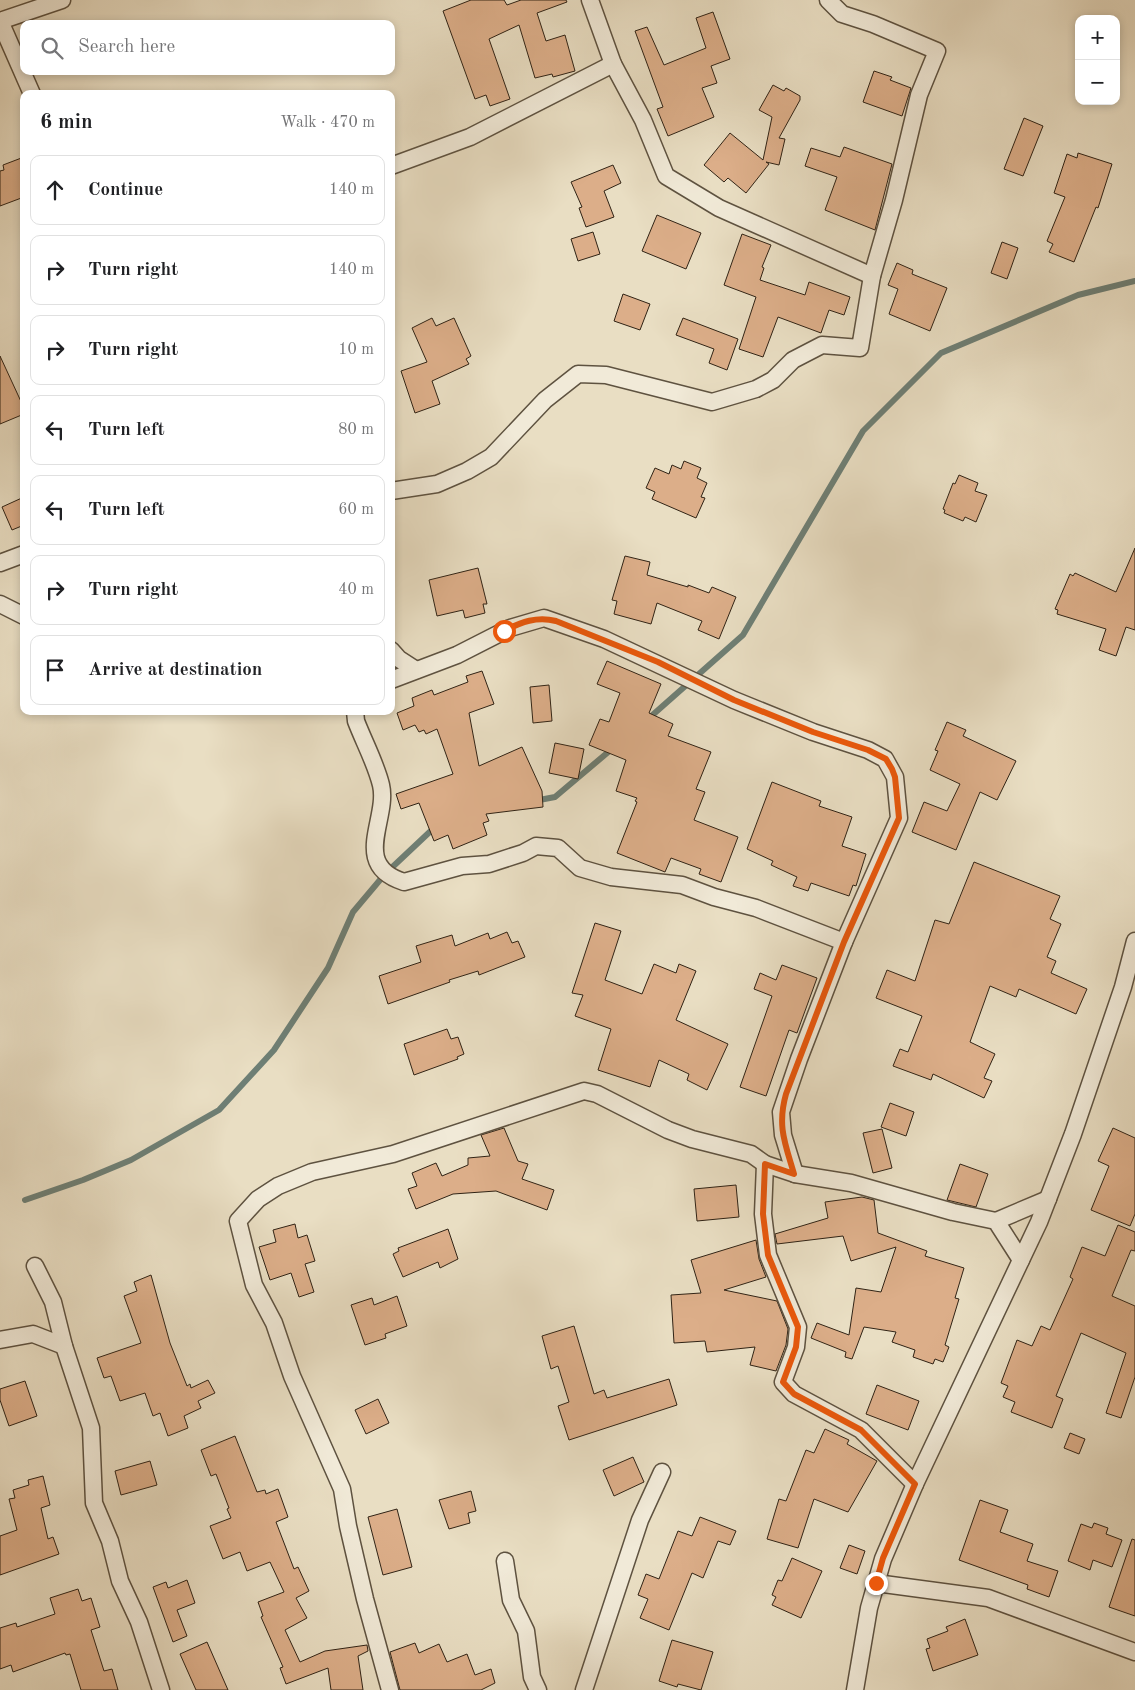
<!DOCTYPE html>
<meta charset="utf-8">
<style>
:root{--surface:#fff;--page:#f6f6f6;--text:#202124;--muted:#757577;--line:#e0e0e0}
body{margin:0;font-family:"Old Standard TT",serif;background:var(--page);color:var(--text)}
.controls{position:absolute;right:15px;top:15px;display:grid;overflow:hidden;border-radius:10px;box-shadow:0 2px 8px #0003}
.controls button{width:45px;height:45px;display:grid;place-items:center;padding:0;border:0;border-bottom:1px solid var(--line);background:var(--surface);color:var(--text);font:25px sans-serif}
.stop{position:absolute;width:15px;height:15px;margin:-11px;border:4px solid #ea580c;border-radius:50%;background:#fff}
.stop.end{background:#ea580c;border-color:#fff;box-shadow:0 1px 5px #0008}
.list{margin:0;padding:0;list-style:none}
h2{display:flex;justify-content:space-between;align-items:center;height:65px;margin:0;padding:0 20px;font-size:21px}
h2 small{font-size:16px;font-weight:400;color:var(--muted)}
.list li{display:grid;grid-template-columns:32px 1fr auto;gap:15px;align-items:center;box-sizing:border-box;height:70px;margin:0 10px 10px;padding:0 10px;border:1px solid var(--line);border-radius:10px}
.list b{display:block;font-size:19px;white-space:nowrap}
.list em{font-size:16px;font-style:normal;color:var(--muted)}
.icon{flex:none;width:28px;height:28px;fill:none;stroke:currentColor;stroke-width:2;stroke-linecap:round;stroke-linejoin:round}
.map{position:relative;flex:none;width:1135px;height:1690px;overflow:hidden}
.search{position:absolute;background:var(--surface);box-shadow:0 2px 8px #0003;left:20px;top:20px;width:375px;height:55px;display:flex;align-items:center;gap:12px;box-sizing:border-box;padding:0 18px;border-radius:10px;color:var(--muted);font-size:19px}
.panel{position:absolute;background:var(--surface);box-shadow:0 2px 8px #0003;left:20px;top:90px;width:375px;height:625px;border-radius:10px}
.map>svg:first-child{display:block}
</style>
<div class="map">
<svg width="1135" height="1690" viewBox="0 0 1135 1690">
<rect width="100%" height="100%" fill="#e9dec3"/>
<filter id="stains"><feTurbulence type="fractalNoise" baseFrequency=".004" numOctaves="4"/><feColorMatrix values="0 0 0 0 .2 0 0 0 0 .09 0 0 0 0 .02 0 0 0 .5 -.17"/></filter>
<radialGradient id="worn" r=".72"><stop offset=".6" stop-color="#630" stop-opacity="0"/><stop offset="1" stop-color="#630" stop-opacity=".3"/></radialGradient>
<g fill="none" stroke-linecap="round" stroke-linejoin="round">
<g stroke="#6e7f75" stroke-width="6">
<path d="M648,719l95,-84 120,-204 78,-78 137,-58 57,-14"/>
<path d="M534,801l21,-4 58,-49"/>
<path d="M25,1200l58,-20 48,-20 88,-50 55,-60 54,-82 25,-56 32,-38 51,-48"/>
</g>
</g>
<g fill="#dcae89" stroke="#302315">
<path d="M471,0h33l3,5 14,-5h45l1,2 -30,11 9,28 19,-6 10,36 -22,6 -1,-3 -17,4 -16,-53 -30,14 21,60 -20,7 -4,-11 -11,4 -32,-88z"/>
<path d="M713,12l17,47 -19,7 6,17 -15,5 12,29 -46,19 -11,-27 6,-2 -28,-76 12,-4 17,38 42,-17 -10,-30z"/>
<path d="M874,71l18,6 -2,3 21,8 -9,28 -39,-14z"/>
<path d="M773,85l11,6 2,-3 14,8v4l-21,38 6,1 -6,26 -13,-3 3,2 -23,29 -18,-15 -4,4 -20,-17 26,-32 33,27 9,-43 -13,-7z"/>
<path d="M1024,118l19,8 -20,50 -19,-7z"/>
<path d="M844,147l48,17 -17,66 -50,-20 12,-33 -32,-11 6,-18 29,9z"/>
<path d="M1078,153l34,11 -14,44 -2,-1 -22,55 -25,-10 4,-8 -6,-3 18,-44 -11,-4 13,-39 10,4z"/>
<path d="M24,157v40l-24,9v-35l4,-1 -1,-5z"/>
<path d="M613,165l8,18 -17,8 10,26 -28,10 -7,-19 3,-1 -11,-25z"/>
<path d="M657,215l44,18 -15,36 -44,-18z"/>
<path d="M593,232l7,22 -22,7 -7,-22z"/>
<path d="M742,234l29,11 -9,22 2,1 -4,12 45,15 4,-13 41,15 -6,18 -15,-5 -8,23 -43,-16 -15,40 -24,-8 17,-52 -32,-12z"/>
<path d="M1002,242l16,6 -11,31 -16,-6z"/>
<path d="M897,263l16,7 -1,4 35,14 -17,43 -41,-17 9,-25 -10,-4z"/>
<path d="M623,294l27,10 -10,26 -26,-9z"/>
<path d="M432,318l4,8 18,-8 17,38 -5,3 3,5 -37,17 8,23 -25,9 -14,-42 26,-9 -15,-34z"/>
<path d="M683,318l55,21 -11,31 -18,-7 5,-14 -38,-14z"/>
<path d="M0,356l24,52v6l-24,10z"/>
<path d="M684,461l17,7 -4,10 10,5 -6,14 4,1 -9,20 -44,-19 3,-7 -9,-4 9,-20 14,6 3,-9 9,4z"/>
<path d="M959,475l19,8 -3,8 12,4 -11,27 -11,-5 -2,4 -19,-8 1,-3 -2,-1 10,-26 2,1z"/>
<path d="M24,497v28l-12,5 -10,-23z"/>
<path d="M1135,548v82l-9,-3 -10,29 -17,-6 7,-21 -49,-15 1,-4 -3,-1 15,-35 3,2 2,-3 41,19z"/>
<path d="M625,556l25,6 -3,13 41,12v-2l21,8 3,-6 24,10 -17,42 -21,-9 4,-9 -45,-18 -6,21 -37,-10 3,-13 -5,-1z"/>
<path d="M478,568l9,36h-4l2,9 -20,5 -2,-8 -26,6 -8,-36z"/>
<path d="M607,661l54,23 -12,29 24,11 -5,12 43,16 -15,37 9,3 -11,28 44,17 -17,45 -22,-8 2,-5 -30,-11 -6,14 -48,-19 20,-51 -2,-1 2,-3 -21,-7 10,-31 -37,-15 11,-26 9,3 11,-29 -23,-9z"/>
<path d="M482,671l12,33 -25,9 10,53 43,-19 20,44 1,16 -57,7 3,7 -6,2 4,12 -34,14 -5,-14 -14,6 -15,-38 -18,6 -5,-15 57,-20 -16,-45 -11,5 -2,-4 -5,2 -4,-7 -12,5 -6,-17 17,-7 -2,-8 20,-8 2,5 34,-13 -2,-6z"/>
<path d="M549,685l3,36 -19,2 -3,-36z"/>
<path d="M947,722l19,8 -3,6 53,25 -19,39 -17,-8 -24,58 -44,-18 12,-30 23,9 13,-27 -30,-14 8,-19 -3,-1z"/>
<path d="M555,743l29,6 -6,30 -29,-6z"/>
<path d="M772,782l49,19 -2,5 33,11 -10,29 24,8 -10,32 -3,-1 -4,11 -38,-13 -3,8 -15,-5 4,-9 -26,-12 2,-4 -26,-12z"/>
<path d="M974,862l86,34 -10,23 11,5 -14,33 9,4 -5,12 36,16 -11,25 -57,-25 -3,8 -26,-11 -20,56 25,12 -11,24 8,3 -8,17 -51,-24 -2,6 -38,-14 7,-17 8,3 14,-36 -46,-18 11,-28 28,11 20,-61 14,4z"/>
<path d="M595,923l26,8 -16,49 37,14 12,-30 22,9 3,-9 17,7 -20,49 52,24 -21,46 -20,-10 2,-6 -30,-14 -9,27 -52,-17 13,-41 -36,-13 8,-21 -11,-2z"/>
<path d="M507,932l5,11 6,-2 7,16 -46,18 -1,-4 -29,9 1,2 -62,22 -9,-28 42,-14 -5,-16 36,-11 3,11 33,-13 2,6z"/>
<path d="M782,965l35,13 -20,55 -8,-3 -23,66 -26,-9 32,-91 -18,-7 6,-16 16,7z"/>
<path d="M447,1029l4,10 7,-2 6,17 -7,3 1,2 -44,16 -10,-31z"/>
<path d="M890,1103l24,9 -8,24 -25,-9z"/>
<path d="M504,1128l14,33 10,3 -6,15 32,11 -7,20 -51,-19 -43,3 -37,15 -8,-20 9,-3 -5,-13 24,-10 6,13 26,-11v-7l22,-2 -9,-21z"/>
<path d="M1113,1128l22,10v76l-5,12 -39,-16 18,-44 -11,-5z"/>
<path d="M882,1129l10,39 -19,5 -10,-40z"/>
<path d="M960,1164l28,10 -12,33 -29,-7z"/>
<path d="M736,1185l3,32 -42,4 -3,-32z"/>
<path d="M862,1197l12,3 4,33 49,18 -2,5 39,12 -9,30 4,1 -14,46 4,2 -6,15 -8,-3 -2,5 -20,-7 2,-7 -23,-8 4,-10 -32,-5 -12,32 -7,-2 1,-5 -35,-14 6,-15 32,12 7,-47 25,4 15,-45 -45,14 -8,-25 -66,8 -2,-10 53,-16 -3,-16z"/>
<path d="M295,1224l3,14 9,-3 8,26 -10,3 9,28 -15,5 -8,-24 -21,7 -11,-33 17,-5 -3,-12z"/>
<path d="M1118,1225l17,7v19l-4,-1 -19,46 23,10v71l-14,41 -15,-5 20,-60 -45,-20 -25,63 7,3 -11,29 -41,-16 4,-10 -12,-5 5,-11 -7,-3 16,-43 15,6 9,-20 9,4 23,-51 -3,-2 12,-30 23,9z"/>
<path d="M448,1229l10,30 -18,9 -2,-6 -35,15 -10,-23 6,-3 -1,-3z"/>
<path d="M756,1240l3,19 7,18 -42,13 53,11 11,28 -2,16 -10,26 -26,-6 5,-18 -48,5 -2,-11 -31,2 -3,-48 30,-2 -10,-33z"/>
<path d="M151,1275l19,68 17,43 3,-2 1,4 17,-8 7,13 -17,8 3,7 -17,8 4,12 -20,8 -8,-23 -7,3 -8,-23 -25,8 -9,-25 -7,2 -7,-20 44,-15 -17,-47 13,-5 -3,-9z"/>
<path d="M397,1296l10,30 -22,8 1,4 -21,7 -14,-40 21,-7 2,7z"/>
<path d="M574,1326l20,68 10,-4 3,8 62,-19 8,26 -108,35 -11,-34 11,-4 -11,-36 -7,3 -9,-33z"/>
<path d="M25,1381l12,35 -28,10 -9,-26v-11z"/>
<path d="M877,1385l42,16 -11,29 -42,-16z"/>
<path d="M378,1399l11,24 -23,11 -11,-24z"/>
<path d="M825,1429l24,11 -2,4 30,17 -29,51 -34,-13 -16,49 -31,-9 12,-40 7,2 20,-51 8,3z"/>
<path d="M1070,1433l15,6 -6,15 -15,-6z"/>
<path d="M235,1436l22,56 8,-2 1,4 12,-5 10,28 -12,5 18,47 4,-2 11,24 -13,7 11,20 -22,12 15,32 25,-11 42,-6 1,6 -10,5 5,34h-32l-3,-22 -42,16 -6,-16 3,-1 -22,-50 2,-1 -5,-14 26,-10 -14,-30 -23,9 -7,-19 -17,7 -13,-33 21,-8 -4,-9 2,-1 -13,-34 -5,2 -10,-26z"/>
<path d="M633,1457l11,25 -30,14 -11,-26z"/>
<path d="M150,1461l7,24 -36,10 -6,-24z"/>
<path d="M43,1476l7,29 -9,3 7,31 5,-2 6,17 -59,21v-39l17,-6 -8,-31 6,-1 -2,-8 16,-5 -1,-5z"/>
<path d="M471,1491l5,20 -8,2 2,10 -21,6 -10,-29z"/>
<path d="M980,1500l28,10 -8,22 33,12 -6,17 31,10 -9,26 -22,-8 1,-4 -69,-25z"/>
<path d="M397,1509l15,58 -29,8 -15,-58z"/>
<path d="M700,1517l36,14 -6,14 -12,-4 -15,37 -11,-5 -23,57 -29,-12 8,-19 -10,-4 8,-21 13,5 19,-48 14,5z"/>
<path d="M1094,1523l14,5 -2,6 16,6 -10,27 -19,-7 -3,10 -22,-9 13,-37 11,4z"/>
<path d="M1132,1539l3,1v76l-26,-9z"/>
<path d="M849,1545l16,6 -8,23 -17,-6z"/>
<path d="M792,1558l30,13 -21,47 -29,-13 4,-8 -4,-2 6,-15 4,1z"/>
<path d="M187,1580l8,23 -18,7 10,26 -14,6 -20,-55 13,-5 2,6z"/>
<path d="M78,1589l4,12 9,-3 9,29 -9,3 13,41 8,-2 6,21h-37l-11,-36 -4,1 -1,-2 -52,19 -2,-7 -11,4v-41l16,-5 1,4 38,-13 -5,-16z"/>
<path d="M965,1619l13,36 -45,16 -7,-22 4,-1 -3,-9 21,-8 -2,-4z"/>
<path d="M672,1640l41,12 -12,38 -23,-6 -1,3 -18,-6z"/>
<path d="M207,1642l21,48h-32l-16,-36z"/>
<path d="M415,1643l4,10 20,-9 8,18 20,-8 8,21 16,-6 4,14 -14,7h-81l-10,-38z"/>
</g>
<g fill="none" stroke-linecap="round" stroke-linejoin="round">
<g stroke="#5e5240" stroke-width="19">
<g id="minor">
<path d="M590,0l23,64 30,56 23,56 53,32 153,68"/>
<path d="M0,21l32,73"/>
<path d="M0,21l62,-21"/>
<path d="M391,166l79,-29 143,-73"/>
<path d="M391,491l46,-7 30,-13 24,-14 54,-57 33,-26 28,1 106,27 44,-13 17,-9 20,-20 29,-15 38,3 12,-72 22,-76 25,-105 18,-44 -64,-27 -31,-10 -14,-14"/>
<path d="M0,563l24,-9"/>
<path d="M0,604l24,12"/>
<path d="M391,650l8,9 17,11"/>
<path d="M391,680l66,-25 53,-27 34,-10 60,21 130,61 79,32 55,18 17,9 10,18 4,41 -55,124 -45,117 -18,53 2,23 12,39"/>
<path d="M355,711l1,10c8,21 20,43 25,64 8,34 -31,80 23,97l58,-16 27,-2 34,-11 13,-7 22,2 22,20 31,9 71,8 32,12 42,11 88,34"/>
<path d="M765,1164l-2,50 5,41 30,72 -2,20 -13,35 11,12 67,36 54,54"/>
<path d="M996,1221l52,-22"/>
<path d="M35,1266l18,36 11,44 27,82 3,75 16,38 10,40 19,41 22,68"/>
<path d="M0,1340l33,-6 31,12"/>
<path d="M505,1561l6,39 15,31 6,46 6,13"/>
<path d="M876,1583l112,15 147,54"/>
<path d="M390,1690l-25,-91 -17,-73 -6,-37 -50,-113 -18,-53 -20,-38 -16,-64 20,-22 20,-13 34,-14 81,-18 191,-63 13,3 71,36 24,9 59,15 14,10 30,10 56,9 102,29 43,9 25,39"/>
<path d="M584,1690l56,-170 22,-48"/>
<path d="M855,1690l14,-82 14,-49 32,-75 124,-262 34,-88 50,-147 12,-46"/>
</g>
</g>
<use href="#minor" stroke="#f1ead8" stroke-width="16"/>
</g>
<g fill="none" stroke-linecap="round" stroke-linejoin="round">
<path stroke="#ea580c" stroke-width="6" d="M504,631c17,-9 33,-15 52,-10l102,41 76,38 79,32 55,18 18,9 6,10 3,8 4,41 -55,124 -58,152c-9,32 -1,49 8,80l-29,-10 -2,50 5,41 30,72 -2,20 -13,35 11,12 67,36 54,54 -32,74 -7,25"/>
</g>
<rect width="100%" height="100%" filter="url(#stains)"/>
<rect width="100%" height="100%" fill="url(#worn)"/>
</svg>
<div class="controls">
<button>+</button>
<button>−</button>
</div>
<div class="stop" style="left:504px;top:631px"></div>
<div class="stop end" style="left:876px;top:1583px"></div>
<div class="search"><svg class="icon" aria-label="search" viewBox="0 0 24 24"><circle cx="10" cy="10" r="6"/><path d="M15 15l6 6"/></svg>Search here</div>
<section class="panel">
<h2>6 min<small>Walk · 470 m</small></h2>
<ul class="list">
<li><svg class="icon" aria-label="ahead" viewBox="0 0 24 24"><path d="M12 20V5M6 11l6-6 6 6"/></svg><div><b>Continue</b></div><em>140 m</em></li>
<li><svg class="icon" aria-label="right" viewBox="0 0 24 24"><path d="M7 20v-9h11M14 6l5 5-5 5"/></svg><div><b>Turn right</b></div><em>140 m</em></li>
<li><svg class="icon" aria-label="right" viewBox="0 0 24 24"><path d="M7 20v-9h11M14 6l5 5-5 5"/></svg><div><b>Turn right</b></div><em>10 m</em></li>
<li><svg class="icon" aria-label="left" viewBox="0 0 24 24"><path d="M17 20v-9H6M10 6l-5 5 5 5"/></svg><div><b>Turn left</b></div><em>80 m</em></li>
<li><svg class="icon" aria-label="left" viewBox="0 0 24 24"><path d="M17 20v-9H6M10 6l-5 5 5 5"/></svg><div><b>Turn left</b></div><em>60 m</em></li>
<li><svg class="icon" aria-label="right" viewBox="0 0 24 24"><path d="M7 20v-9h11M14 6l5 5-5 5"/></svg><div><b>Turn right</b></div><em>40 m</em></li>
<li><svg class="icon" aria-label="arrive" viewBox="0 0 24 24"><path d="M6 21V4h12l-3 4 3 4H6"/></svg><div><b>Arrive at destination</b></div></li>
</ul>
</section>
</div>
